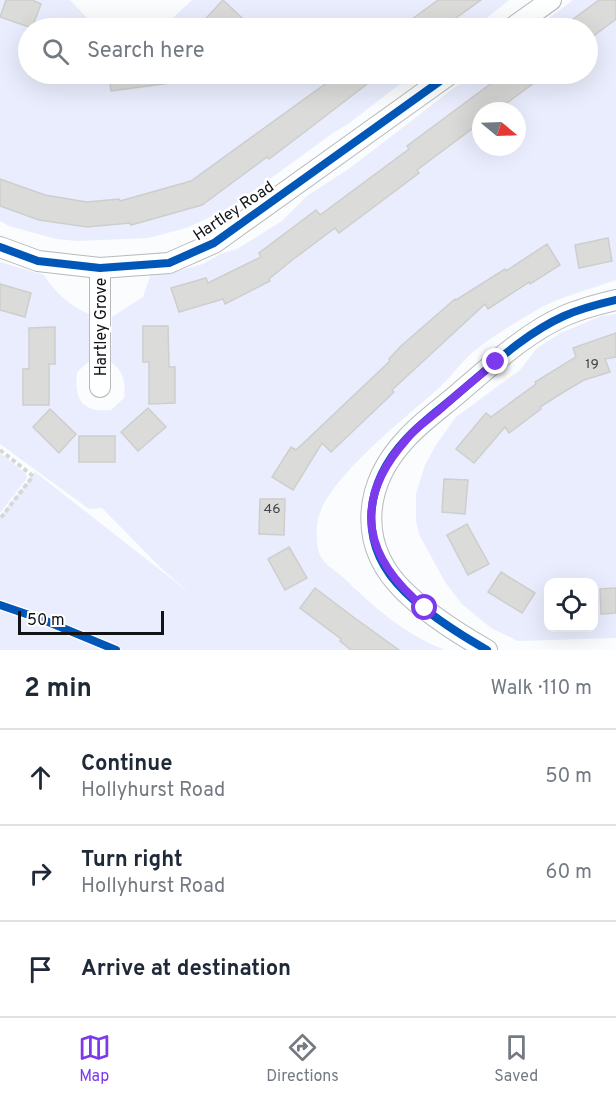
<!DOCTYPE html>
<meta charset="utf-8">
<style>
:root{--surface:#fff;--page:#f2f2f3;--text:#1f2937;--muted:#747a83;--line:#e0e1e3;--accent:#7c3aed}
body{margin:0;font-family:Overpass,sans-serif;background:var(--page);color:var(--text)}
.controls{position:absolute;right:18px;bottom:18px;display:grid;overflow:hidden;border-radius:12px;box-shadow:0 6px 24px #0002}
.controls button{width:54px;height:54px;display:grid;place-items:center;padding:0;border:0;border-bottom:2px solid var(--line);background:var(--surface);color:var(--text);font:30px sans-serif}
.compass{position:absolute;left:472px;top:102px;width:54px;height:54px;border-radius:50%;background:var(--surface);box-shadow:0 6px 24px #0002;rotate:109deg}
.scale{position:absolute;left:18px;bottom:15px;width:146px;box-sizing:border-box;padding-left:6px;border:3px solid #121317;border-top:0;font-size:16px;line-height:21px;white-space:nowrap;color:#121317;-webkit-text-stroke:4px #fff;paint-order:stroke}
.stop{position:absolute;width:18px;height:18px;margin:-14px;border:4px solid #7c3aed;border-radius:50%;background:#fff}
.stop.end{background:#7c3aed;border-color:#fff;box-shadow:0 2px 6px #0008}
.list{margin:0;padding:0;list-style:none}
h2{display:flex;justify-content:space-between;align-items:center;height:78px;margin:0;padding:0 24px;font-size:26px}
h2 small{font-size:20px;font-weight:400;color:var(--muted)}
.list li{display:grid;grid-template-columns:39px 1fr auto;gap:18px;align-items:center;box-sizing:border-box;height:96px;padding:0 24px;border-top:2px solid var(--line)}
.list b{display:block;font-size:22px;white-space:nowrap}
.list p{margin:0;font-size:20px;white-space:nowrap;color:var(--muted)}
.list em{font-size:20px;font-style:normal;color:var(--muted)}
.icon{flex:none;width:33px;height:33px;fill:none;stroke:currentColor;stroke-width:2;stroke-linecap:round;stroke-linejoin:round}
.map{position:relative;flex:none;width:616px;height:650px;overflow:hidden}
.search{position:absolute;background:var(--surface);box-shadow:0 6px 24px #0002;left:18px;right:18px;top:18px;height:66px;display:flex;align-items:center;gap:15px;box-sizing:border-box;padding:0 21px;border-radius:33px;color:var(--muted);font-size:22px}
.sheet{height:366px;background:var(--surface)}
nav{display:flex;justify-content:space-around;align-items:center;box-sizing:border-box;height:84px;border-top:2px solid var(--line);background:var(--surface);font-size:16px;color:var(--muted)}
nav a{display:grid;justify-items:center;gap:3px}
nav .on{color:var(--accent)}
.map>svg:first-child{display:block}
</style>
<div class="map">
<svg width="616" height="650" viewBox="0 0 616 650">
<rect width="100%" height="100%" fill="#fbfcfd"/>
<g fill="#e9edfd" fill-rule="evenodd">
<path d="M0,0h70l19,20 17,8h-78v46h385l-65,50 -15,9 -103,75 -44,20 -38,10 -70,3 -22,-2 -47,-13 -9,-5z"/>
<path d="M192,0h317l-35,28h-312z"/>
<path d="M573,0h43v280c-27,10 -56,16 -81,31 -19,11 -39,23 -57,37 -14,10 -25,27 -38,39 -32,29 -112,90 -122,132 -2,9 -2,28 2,36 5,11 18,17 26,25 30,29 60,55 99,70h-445v-134l35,-44 156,122 -28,-24 -61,-62 -13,1 -89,-65v-182l44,13c11,18 28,33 48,40v44l-15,13c-3,28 5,41 34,38l13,-12c2,-15 0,-27 -13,-36l1,-45 31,-20 8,-23 19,-1 33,-9 17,-10 17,-5 45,-28 25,-25 43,-28 104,-80 23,-14h111v-46h-52zM481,111h36v36h-36z"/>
<path d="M616,314v324l-98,3 -27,-13 -29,-24 -17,-22 -26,-48 -3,-14v-26l9,-29 11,-20 20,-28 64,-47 17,-22 24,-15 40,-17zM548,582h46v46h-46z"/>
<path d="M0,453l26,21 1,4 -27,35z"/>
</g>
<g fill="#dbdbda" stroke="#cececd" stroke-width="1.5">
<path d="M6,0h26l9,4 -9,24 -32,-11z"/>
<path d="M223,0l20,19 -9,9h-37z"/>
<path d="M438,0h43l-39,28h-42z"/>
<path d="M599,0h17v19l-28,21v-12h-27z"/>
<path d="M109,74h60l1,9 -59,8z"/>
<path d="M339,74h41l-74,57 -37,28 -2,-2 -65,48 -71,20 -1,-2 -43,4 -48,-7 -39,-14v-27l45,16 42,7 32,-3 1,2 71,-20z"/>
<path d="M504,74h42l-50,37h-15v11l-64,48 2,3 -80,60 -4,-5 -44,33 -22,18 1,2 -45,23 -2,-5 -44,13 -8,-24 35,-10 2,5 53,-26 -2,-4 57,-43 4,5 89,-66 -2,-3z"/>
<path d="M608,238l4,23 -33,7 -4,-23z"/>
<path d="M547,244l13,21 -30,19 -1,-2 -41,27 -3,-5 -93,86 2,2 -63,60 -9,-9 -29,47 -21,-13 19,-30 5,3 94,-89 -1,-2 12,-13 54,-47 1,1 49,-31 1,2z"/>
<path d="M0,284l31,9 -6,24 -25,-7z"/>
<path d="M143,326h25l1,41h6v36l-26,1v-42h-6z"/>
<path d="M55,327v37h-6v41h-26v-36h6v-41z"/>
<path d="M616,333v24l-11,2 5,13 -26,8 -22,13 -22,14 1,2 -32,24 -4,-6 -31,36 -18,-14 30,-36 5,4 45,-33 -1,-2 41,-25 -3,-9z"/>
<path d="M148,408l18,19 -28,24 -17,-19z"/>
<path d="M50,409l26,25 -17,19 -26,-26z"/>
<rect x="79" y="436" width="36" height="26"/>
<path d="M444,479l24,1 -3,34 -23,-2z"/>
<path d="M260,499h25l-1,36 -25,-1z"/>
<path d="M467,524l22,40 -21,11 -21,-40z"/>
<path d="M289,547l18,31 -22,12 -17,-31z"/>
<path d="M501,572l34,21 -13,20 -34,-21z"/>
<path d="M315,588l41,31 43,31h-48l-11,-9 1,-2 -41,-31z"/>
<path d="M616,588v25l-15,1 -1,-25z"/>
</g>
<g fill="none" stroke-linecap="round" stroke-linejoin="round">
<g stroke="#b8b9bc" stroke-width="22">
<g id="minor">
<path d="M512,28l39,-28"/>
<path d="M0,247l38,14 62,7 69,-5 45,-20 236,-169"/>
<path d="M100,268v119"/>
<path d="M487,650c-28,-16 -58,-35 -82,-58 -48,-46 -42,-107 1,-153 16,-18 37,-32 55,-48 32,-27 65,-58 103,-75 16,-7 35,-12 52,-16"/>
</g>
</g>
<path stroke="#d6d7d7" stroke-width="4" stroke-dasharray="4.5 3" stroke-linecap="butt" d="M0,450l33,26 -33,43"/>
<use href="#minor" stroke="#feffff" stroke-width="20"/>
<g stroke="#fff" stroke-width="11">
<g id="cycleway">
<path d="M0,247l38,14 62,7 69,-5 45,-20 236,-169"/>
<path d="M0,605l41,14 75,31"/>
<path d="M487,650c-28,-16 -58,-35 -82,-58 -48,-46 -42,-107 1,-153 16,-18 37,-32 55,-48 32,-27 65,-58 103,-75 16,-7 35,-12 52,-16"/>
</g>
</g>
<use href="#cycleway" stroke="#0057b8" stroke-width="8"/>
</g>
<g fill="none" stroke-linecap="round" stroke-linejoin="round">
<path stroke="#7c3aed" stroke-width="8" d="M425,608c-61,-50 -74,-106 -19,-168 8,-11 20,-19 31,-28 19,-17 39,-34 59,-50"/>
</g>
<g text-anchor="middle" stroke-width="5" stroke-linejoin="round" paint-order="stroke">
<g font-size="14" fill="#444548">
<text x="592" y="368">19</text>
<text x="272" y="513">46</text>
</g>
<g font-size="16" fill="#121317" stroke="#fff">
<text transform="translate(233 210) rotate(-34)" y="6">Hartley Road</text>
<text transform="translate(100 327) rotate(-90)" y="6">Hartley Grove</text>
</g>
</g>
</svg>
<div class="controls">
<button><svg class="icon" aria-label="locate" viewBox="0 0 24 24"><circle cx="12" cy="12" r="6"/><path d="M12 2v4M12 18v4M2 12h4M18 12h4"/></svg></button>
</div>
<svg class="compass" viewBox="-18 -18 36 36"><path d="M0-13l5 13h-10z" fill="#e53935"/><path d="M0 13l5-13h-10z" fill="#747a83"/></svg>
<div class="scale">50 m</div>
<div class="stop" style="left:425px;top:608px"></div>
<div class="stop end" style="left:496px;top:362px"></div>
<div class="search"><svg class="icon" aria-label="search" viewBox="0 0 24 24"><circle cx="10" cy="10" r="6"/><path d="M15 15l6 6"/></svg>Search here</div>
</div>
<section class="sheet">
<h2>2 min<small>Walk · 110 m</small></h2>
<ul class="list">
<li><svg class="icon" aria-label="ahead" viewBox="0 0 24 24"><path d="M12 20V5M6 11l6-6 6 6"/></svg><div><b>Continue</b><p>Hollyhurst Road</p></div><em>50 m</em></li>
<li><svg class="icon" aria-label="right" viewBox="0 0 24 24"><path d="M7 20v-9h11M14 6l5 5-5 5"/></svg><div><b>Turn right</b><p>Hollyhurst Road</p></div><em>60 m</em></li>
<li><svg class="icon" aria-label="arrive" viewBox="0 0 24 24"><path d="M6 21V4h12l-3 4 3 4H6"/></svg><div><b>Arrive at destination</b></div></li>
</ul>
</section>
<nav>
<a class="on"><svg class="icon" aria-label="map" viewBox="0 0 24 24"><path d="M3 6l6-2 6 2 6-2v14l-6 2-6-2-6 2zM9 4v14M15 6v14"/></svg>Map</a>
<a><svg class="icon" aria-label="directions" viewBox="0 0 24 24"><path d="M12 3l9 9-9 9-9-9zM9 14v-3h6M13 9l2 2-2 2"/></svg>Directions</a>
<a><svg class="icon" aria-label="saved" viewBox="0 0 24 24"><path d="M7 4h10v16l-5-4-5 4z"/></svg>Saved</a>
</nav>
